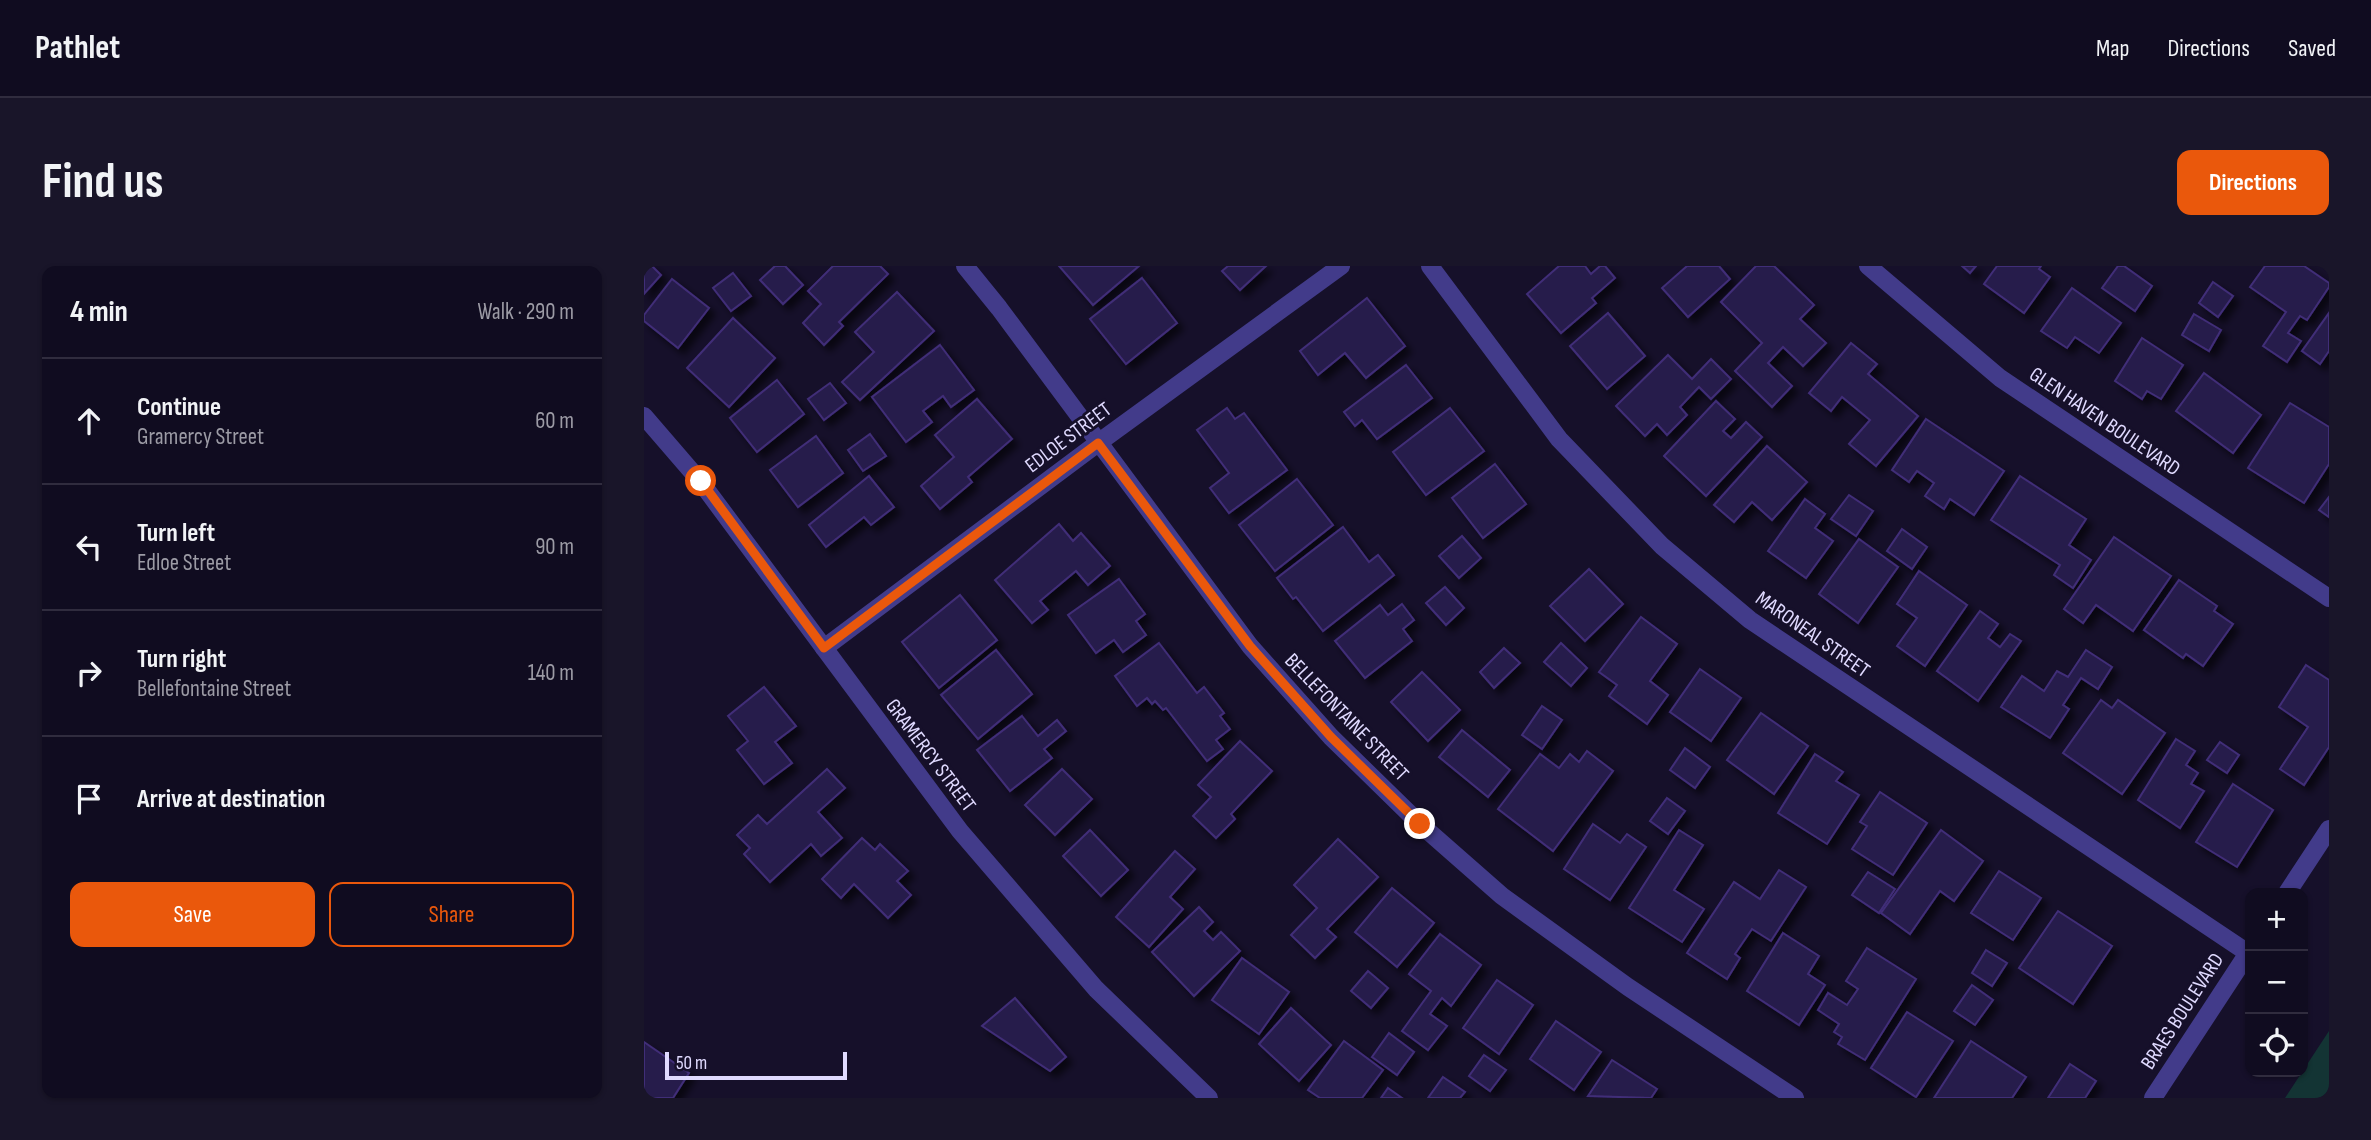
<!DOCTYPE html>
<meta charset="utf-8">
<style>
:root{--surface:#100c20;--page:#191529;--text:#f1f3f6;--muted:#9c9ba5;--line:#302c3e;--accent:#ea580c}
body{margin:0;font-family:"Sofia Sans Condensed",sans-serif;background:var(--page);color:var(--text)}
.controls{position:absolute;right:21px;bottom:21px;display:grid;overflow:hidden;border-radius:14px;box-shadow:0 2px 5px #0004}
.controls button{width:63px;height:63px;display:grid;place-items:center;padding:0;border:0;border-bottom:2px solid var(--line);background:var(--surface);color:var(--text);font:35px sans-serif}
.scale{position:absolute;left:21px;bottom:18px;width:182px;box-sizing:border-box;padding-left:7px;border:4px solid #e0daff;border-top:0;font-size:19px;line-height:24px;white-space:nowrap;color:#e0daff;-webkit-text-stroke:5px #16102a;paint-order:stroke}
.stop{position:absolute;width:21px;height:21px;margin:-16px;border:5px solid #ea580c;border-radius:50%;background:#fff}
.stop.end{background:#ea580c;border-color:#fff;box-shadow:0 2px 7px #0008}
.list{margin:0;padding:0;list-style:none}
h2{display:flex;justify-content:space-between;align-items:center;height:91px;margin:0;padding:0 28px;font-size:30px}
h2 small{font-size:23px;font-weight:400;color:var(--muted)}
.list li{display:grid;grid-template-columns:46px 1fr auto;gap:21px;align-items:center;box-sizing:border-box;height:126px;padding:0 28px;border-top:2px solid var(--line)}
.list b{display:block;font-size:26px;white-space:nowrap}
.list p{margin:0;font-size:23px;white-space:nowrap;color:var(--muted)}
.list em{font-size:23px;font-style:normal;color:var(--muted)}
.actions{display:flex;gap:14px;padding:21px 28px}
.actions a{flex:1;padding:16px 0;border:2px solid var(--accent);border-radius:14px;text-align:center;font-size:24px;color:var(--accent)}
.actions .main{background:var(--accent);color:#fff}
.icon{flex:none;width:38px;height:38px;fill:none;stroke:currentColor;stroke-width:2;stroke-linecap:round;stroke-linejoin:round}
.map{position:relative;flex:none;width:1685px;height:832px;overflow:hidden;border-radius:14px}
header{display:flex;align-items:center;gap:42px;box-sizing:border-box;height:98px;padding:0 35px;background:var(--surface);border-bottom:2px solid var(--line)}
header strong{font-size:33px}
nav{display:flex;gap:38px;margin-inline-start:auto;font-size:24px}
.intro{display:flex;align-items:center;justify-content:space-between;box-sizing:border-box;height:168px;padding:0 42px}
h1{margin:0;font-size:49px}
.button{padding:18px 32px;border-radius:14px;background:var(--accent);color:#fff;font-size:24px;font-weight:700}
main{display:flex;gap:42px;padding:0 42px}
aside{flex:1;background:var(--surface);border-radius:14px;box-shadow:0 2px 5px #0004}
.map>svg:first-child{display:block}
</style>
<header>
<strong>Pathlet</strong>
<nav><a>Map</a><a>Directions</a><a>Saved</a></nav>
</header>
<div class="intro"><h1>Find us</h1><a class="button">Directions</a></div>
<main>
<aside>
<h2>4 min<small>Walk · 290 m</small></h2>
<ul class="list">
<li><svg class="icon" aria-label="ahead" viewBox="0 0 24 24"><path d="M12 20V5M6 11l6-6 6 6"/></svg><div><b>Continue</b><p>Gramercy Street</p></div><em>60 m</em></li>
<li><svg class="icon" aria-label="left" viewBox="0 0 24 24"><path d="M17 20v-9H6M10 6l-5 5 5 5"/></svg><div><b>Turn left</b><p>Edloe Street</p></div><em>90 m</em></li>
<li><svg class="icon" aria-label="right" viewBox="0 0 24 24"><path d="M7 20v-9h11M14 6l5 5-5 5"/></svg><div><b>Turn right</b><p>Bellefontaine Street</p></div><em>140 m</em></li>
<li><svg class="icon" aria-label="arrive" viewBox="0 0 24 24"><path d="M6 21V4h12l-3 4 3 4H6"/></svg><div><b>Arrive at destination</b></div></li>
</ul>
<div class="actions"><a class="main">Save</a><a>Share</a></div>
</aside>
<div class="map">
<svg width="1685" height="832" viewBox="0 0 1685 832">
<defs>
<filter id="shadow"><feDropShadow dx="6" dy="6" stdDeviation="3.5" flood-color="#0009"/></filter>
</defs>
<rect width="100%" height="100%" fill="#16102a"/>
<path fill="#133434" d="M1685,765v67h-44z"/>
<g fill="#281c4c" stroke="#412e78" stroke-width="2" filter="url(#shadow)">
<path d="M0,0h8l9,9 -17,19z"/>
<path d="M131,0h10l18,19 -20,19 -23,-24z"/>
<path d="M189,0h47l8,8 -49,48 4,4 -19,19 -21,-22 18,-19 -13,-13z"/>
<path d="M415,0h80l-46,39z"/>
<path d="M584,0h38l-26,24 -18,-19z"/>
<path d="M915,0h26l6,8 9,-8h5l10,12 -23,20 4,5 -35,30 -34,-39z"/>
<path d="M1043,0h32l11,13 -42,38 -26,-29z"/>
<path d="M1112,0h18l40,39 -14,14 26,24 -23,23 -20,-19 -15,16 24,23 -20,21 -37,-36 27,-28 -41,-41z"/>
<path d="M1318,0h14l-6,7z"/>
<path d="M1353,0h44l-2,3 11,8 -26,36 -40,-29z"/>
<path d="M1474,0h6l28,20 -17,25 -33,-23z"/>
<path d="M1621,0h39l25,17v4l-22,33 -7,-4 -12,17 13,8 -14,21 -24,-16 23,-34 -36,-25z"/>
<path d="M89,7l18,23 -20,15 -18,-23z"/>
<path d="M498,12l35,45 -51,41 -36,-45z"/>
<path d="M28,13l37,29 -31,40 -34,-27v-6z"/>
<path d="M1569,16l20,14 -15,21 -19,-14z"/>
<path d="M1428,22l49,35 -22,30 -24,-16 -8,11 -26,-17z"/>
<path d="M253,26l37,39 -74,69 -18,-18 32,-30 -19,-20z"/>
<path d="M723,32l38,48 -39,32 -21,-25 -27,22 -18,-24z"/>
<path d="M964,47l37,43 -38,33 -37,-43z"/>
<path d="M1685,47v38l-9,13 -18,-13z"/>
<path d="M1550,48l27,16 -12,21 -27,-16z"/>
<path d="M89,52l42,40 -46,49 -42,-39z"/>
<path d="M1498,72l41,27 -22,34 -14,-8 -5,8 -27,-18z"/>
<path d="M1207,77l26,21 -9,10 50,42 -42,50 -27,-22 21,-24 -28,-23 -11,14 -22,-18z"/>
<path d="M296,79l34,45 -23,17 -8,-11 -20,15 9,11 -26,20 -34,-45z"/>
<path d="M1024,89l24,24 19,-20 20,20 -20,20 -12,-12 -19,20 7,8 -20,20 -10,-11 -12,12 -29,-30z"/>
<path d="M762,99l26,33 -55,41 -15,-19 -7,6 -11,-14z"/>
<path d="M1560,107l57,42 -28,38 -57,-42z"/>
<path d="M133,114l27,34 -47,38 -27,-34z"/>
<path d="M186,117l16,20 -22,17 -16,-21z"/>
<path d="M333,133l35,40 -44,38 4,5 -32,27 -19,-23 33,-29 -19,-22z"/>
<path d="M1072,135l19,18 -12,12 8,7 15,-16 16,15 -56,59 -42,-40z"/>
<path d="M1646,137l39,24v37l-25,39 -56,-35z"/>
<path d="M583,142l8,11 9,-6 43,57 -58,43 -19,-25 19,-15 -32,-43z"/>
<path d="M806,142l34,43 -58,44 -33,-43z"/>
<path d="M1282,153l78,52 -30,44 -24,-16 -6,10 -19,-13 9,-13 -17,-12 -8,11 -17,-12z"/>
<path d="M226,168l16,22 -23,15 -15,-21z"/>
<path d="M172,170l27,37 -45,34 -28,-37z"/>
<path d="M1123,180l40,36 -35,38 -20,-18 -18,20 -20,-17z"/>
<path d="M851,198l31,40 -43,34 -31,-40z"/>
<path d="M225,210l25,31 -23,18 -7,-8 -38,30 -17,-22z"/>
<path d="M1376,210l66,43 -17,26 22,15 -18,28 -19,-13 6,-10 -69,-45z"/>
<path d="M653,213l36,46 -58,46 -36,-46z"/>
<path d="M1205,229l24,16 -17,25 -25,-17z"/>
<path d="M1685,231v20l-10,-7z"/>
<path d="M1161,233l20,15 -10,14 18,13 -27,37 -38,-27z"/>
<path d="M415,258l14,17 8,-8 29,33 -22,19 -12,-14 -36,30 8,9 -16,13 -37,-43z"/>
<path d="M699,261l26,35 9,-7 16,20 -71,56 -27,-34 -3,2 -16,-21z"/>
<path d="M1258,263l25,18 -15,22 -25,-18z"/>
<path d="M818,270l19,22 -22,20 -20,-22z"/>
<path d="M1470,271l57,39 -38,55 -37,-26 -13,18 -19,-14z"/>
<path d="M1215,273l39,28 -40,56 -39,-29z"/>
<path d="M945,303l34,35 -38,37 -35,-35z"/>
<path d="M1275,305l48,34 -42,61 -28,-20 20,-28 -20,-14z"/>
<path d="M475,313l26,35 -9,7 10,14 -23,17 -9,-12 -18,13 -28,-38z"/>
<path d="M1535,314l38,26 -3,5 19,13 -30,42 -17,-12 -3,4 -39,-28z"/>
<path d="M801,321l19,21 -18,17 -20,-22z"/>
<path d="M316,329l37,45 -58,48 -37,-46z"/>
<path d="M758,338l12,16 -11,9 9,12 -47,37 -30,-37 45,-36 8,10z"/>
<path d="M1336,345l18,13 -10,14 12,9 10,-13 11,7 -43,60 -41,-30z"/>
<path d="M997,351l36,27 -27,37 18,14 -21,29 -38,-28 8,-11 -18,-13z"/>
<path d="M515,377l38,50 7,-6 20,26 -4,3 10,13 -14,11 7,9 -16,12 -41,-53 -3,2 -8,-9 -3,3 -5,-6 -10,8 -22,-30z"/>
<path d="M917,377l26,25 -16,18 -27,-24z"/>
<path d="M860,382l16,15 -26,25 -14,-16z"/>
<path d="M352,384l36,44 -54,45 -37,-44z"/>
<path d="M1442,384l26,17 -14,22 -17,-11 -18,27 6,4 -19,29 -49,-31 21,-31 22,15 13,-20 11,6z"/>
<path d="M1662,399l23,15v67l-25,38 -24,-16 28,-42 -29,-20z"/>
<path d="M1056,403l41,29 -30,43 -41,-29z"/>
<path d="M778,406l38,38 -32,31 -37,-39z"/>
<path d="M120,421l32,39 -21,16 17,21 -28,21 -27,-34 11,-9 -20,-25z"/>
<path d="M1457,434l11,8 6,-8 47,33 -43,61 -59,-41z"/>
<path d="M898,440l20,14 -20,29 -20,-14z"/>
<path d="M1117,447l47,33 -34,48 -47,-34z"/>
<path d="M378,450l16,20 19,-16 9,11 -22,18 8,9 -42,33 -33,-41z"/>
<path d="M818,464l48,40 -22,27 -49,-40z"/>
<path d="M1532,473l19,12 -9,14 12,8 -7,11 13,7 -24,37 -42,-28z"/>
<path d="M596,475l32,30 -41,43 4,5 -19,19 -23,-22 18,-19 -13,-12z"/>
<path d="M1576,476l19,13 -12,18 -20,-13z"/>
<path d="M1041,482l25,19 -15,21 -25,-18z"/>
<path d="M943,485l26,20 -60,80 -55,-42 42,-55 19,14 11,-14 9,8z"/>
<path d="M1171,488l28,18 -7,9 23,14 -32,49 -49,-31z"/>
<path d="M183,503l18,19 -27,24 24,26 -21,18 -10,-12 -41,38 -26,-28 6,-6 -13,-13 21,-20 9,9z"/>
<path d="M418,503l30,30 -37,36 -30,-30z"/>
<path d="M1589,518l40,26 -36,57 -41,-25z"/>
<path d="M1236,526l47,31 -34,52 -41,-26 15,-23 -7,-4z"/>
<path d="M1023,532l18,13 -17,23 -18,-13z"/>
<path d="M949,558l27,19 7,-9 19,13 -36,53 -46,-31z"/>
<path d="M446,564l38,40 -27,26 -38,-40z"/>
<path d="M1035,564l24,15 -29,45 30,19 -22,33 -53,-34z"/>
<path d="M1297,564l42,31 -29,40 -14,-10 -30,43 -29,-21z"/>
<path d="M218,572l13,12 5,-6 28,27 -11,10 14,14 -23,23 -34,-34 -13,14 -19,-19z"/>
<path d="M694,573l40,38 -51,52 9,8 -21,21 -24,-23 26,-27 -23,-23z"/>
<path d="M531,585l20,18 -25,28 13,12 -34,38 -33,-30z"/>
<path d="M1135,604l27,17 -35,54 -19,-12 -17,25 5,4 -13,21 -40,-26 47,-71 26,17z"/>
<path d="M1355,605l42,27 -28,42 -42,-27z"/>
<path d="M1224,606l27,17 -16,24 -27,-18z"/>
<path d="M748,622l42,35 -37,44 -42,-35z"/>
<path d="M555,641l14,15 -9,9 9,9 8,-8 19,19 -46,45 -42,-44z"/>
<path d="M1414,645l54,35 -39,58 -54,-36z"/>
<path d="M1139,667l36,23 -11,18 17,11 -26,40 -52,-34z"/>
<path d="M796,668l41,31 -30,41 -9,-8 -12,16 17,12 -19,24 -26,-19 29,-40 -22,-17z"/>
<path d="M1223,682l49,31 -51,81 -27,-16 4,-7 -8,-5 5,-8 -21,-14 10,-17 19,12 11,-16 -12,-8z"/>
<path d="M1342,684l21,13 -15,23 -20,-13z"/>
<path d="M598,692l47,34 -30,42 -47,-34z"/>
<path d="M724,705l20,17 -17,20 -20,-17z"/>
<path d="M853,714l36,25 -34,49 -36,-26z"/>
<path d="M1328,719l21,15 -18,25 -21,-14z"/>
<path d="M371,732l51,59 -16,14 -68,-45z"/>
<path d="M647,742l40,37 -32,36 -40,-37z"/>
<path d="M1263,746l46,29 -37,56 -45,-29z"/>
<path d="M912,755l45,31 -27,38 -44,-31z"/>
<path d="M745,767l25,19 -17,23 -25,-18z"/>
<path d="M700,775l39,29 -21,28h-42l-12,-8z"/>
<path d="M1327,775l55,36 -14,21h-78z"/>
<path d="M0,776l45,31 -16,25h-29z"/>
<path d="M840,789l22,15 -16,21 -21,-15z"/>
<path d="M968,794l45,29 -6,9 -63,-2z"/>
<path d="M1426,798l26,17 -11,17h-37z"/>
<path d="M799,811l22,15 -5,6h-32z"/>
<path d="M744,822l14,10h-21z"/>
</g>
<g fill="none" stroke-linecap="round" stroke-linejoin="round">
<g stroke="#423b8a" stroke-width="18">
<path d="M321,0l34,42 251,338 81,91 89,87 82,72 126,91 167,111"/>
<path d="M786,0l129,173 103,107 88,74 498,333"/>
<path d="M1224,0l132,112 329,220"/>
<path d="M0,150l56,65 260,350 136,158 113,109"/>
<path d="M180,382l274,-205 243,-177"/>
<path d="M1643,627l42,-64"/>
<path d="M1509,832l97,-148"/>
</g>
</g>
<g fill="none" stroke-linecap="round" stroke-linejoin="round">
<path stroke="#ea580c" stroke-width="9" d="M57,215l123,167 274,-205 152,203 81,91 89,87"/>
</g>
<g text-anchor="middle" stroke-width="6" stroke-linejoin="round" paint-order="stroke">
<g font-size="21" fill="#e0daff" stroke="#16102a">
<text transform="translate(1461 155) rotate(34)" y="7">GLEN HAVEN BOULEVARD</text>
<text transform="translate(424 171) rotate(-37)" y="7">EDLOE STREET</text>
<text transform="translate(1169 368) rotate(35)" y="7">MARONEAL STREET</text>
<text transform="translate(703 451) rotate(46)" y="7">BELLEFONTAINE STREET</text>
<text transform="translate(287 489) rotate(53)" y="7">GRAMERCY STREET</text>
<text transform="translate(1538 745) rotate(-57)" y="7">BRAES BOULEVARD</text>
</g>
</g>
</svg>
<div class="controls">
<button>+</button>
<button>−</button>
<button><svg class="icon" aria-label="locate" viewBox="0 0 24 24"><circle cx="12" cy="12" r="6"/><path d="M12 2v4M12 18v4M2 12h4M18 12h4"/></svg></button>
</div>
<div class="scale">50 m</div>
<div class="stop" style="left:57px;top:215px"></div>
<div class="stop end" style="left:776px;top:558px"></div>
</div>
</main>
